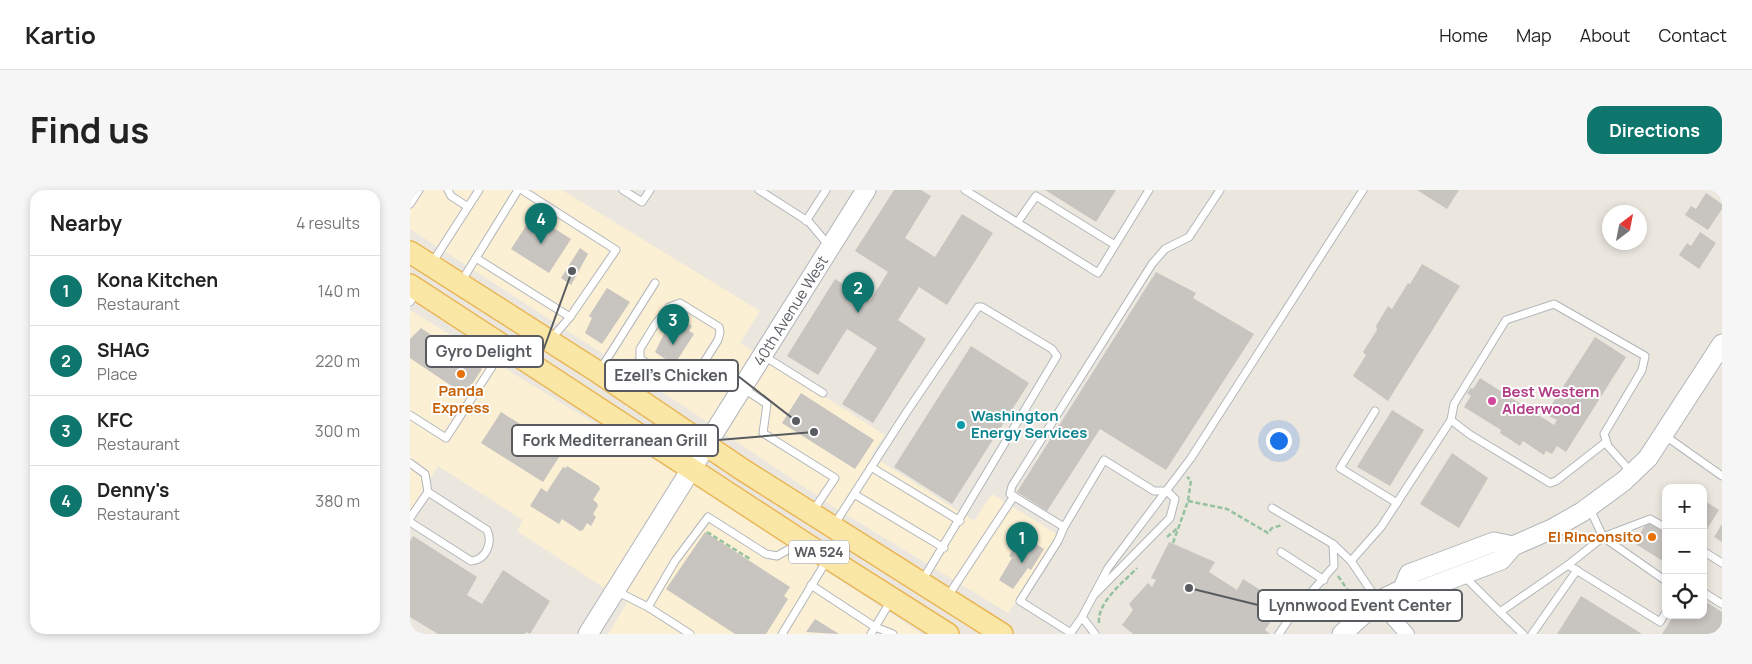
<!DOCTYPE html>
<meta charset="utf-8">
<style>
:root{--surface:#fff;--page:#f6f6f6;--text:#222;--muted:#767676;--line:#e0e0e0;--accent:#0f766e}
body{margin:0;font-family:Manrope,sans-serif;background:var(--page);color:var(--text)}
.controls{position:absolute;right:15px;bottom:15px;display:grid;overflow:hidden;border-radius:10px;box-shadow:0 2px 8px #0003}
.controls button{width:45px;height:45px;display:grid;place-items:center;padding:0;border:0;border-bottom:1px solid var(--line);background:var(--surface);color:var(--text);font:25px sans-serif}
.compass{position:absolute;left:1192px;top:15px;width:45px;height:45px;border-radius:50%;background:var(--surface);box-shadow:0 2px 8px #0003;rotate:32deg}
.you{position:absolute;left:868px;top:250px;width:18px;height:18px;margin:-12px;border:4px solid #fff;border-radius:50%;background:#1a73e8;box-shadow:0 0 0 8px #1a73e833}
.badge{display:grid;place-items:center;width:32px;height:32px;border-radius:50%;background:var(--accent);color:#fff;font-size:16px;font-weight:700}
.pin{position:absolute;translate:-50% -41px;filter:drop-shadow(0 1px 2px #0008)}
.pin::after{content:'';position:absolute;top:26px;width:18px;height:15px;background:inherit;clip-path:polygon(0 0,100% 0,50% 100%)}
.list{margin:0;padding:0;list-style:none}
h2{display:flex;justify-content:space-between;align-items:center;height:65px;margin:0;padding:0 20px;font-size:21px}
h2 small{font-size:16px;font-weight:400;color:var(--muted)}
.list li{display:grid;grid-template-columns:32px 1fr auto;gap:15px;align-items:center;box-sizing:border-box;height:70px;padding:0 20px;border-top:1px solid var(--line)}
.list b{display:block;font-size:19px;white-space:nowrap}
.list p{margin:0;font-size:16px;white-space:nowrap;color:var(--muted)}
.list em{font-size:16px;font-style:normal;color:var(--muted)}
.icon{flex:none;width:28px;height:28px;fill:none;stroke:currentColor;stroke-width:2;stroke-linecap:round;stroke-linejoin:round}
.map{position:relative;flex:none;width:1312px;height:444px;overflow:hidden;border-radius:15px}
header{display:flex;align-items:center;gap:30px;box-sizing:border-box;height:70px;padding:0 25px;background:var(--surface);border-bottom:1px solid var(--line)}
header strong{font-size:24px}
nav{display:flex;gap:28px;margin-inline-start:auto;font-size:18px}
.intro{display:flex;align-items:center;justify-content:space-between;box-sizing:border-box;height:120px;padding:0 30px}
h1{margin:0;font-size:35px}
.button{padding:12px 22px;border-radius:15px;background:var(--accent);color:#fff;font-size:18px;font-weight:700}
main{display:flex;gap:30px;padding:0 30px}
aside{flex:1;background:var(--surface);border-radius:15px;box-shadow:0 2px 8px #0003}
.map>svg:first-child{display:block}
</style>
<header>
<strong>Kartio</strong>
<nav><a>Home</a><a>Map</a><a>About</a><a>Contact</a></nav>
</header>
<div class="intro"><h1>Find us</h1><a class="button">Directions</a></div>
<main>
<aside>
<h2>Nearby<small>4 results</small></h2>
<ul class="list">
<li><span class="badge">1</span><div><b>Kona Kitchen</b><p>Restaurant</p></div><em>140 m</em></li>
<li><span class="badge">2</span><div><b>SHAG</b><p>Place</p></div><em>220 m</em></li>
<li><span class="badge">3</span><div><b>KFC</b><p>Restaurant</p></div><em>300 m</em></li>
<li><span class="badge">4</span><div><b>Denny's</b><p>Restaurant</p></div><em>380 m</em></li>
</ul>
</aside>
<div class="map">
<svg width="1312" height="444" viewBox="0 0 1312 444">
<rect width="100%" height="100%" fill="#ebe7df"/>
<g fill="#fbefd4">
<path d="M0,0h152l198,121 -20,32 145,92 -14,20 103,66 18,-27 66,41 -50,78 -173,-105 -147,-99 -278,-180z"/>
<path d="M0,120l295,181 217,143h-314l19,-31 -110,-72 6,-11 -85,-54 -28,45z"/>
</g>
<g fill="#c8c4bf">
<path d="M484,0h27l10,6 -26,42 30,19 27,-43 31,19 -46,72 -28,-18 -21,33 28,19 -53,84 -31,-19 35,-56 -30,-19 -29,46 -31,-19 48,-77 35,22 18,-29 -33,-21z"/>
<path d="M635,0h71l-20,32z"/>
<path d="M1007,0h42l-12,19z"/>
<path d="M1296,3l16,11v5l-14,21 -23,-15 6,-9 5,3z"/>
<path d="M123,25l38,24 -22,34 -38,-24z"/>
<path d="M1290,42l16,11 -17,26 -20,-14 8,-12 4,3z"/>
<path d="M170,58l8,6 -17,31 -10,-7z"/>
<path d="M1012,74l38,22 -72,115 -35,-25 13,-21 -3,-3 14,-22 -1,-4 12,-20 4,3 16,-26 2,1z"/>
<path d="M746,82l40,21 -3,5 61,36 -88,136 -66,-41 -53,82 -30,-19z"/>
<path d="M197,98l23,14 -28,42 -17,-11 7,-15 -3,-2z"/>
<path d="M270,128l12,8 -3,5 5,3 -20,31 -19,-13 10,-20 3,2z"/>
<path d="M11,138l25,17 -2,3 14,9 2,-3 22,15 -17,26 -55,-37v-19z"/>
<path d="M1185,147l31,20 -60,95 -9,-6 -5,8 -6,-3 -2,4 -21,-14 -3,5 -20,-13 1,-3 -37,-23 7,-11 -4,-3 4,-5 2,1 7,-11 74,47 3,-5 -8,-4 4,-7 -3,-2z"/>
<path d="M561,156l58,37 -77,121 -58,-37z"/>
<path d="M391,203l73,47 -19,29 -73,-46z"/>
<path d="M982,220l32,20 -34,56 -33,-19z"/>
<path d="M91,222l24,15 2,-3 38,24 -22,34 -62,-39z"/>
<path d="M1042,263l36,25 -29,50 -39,-24z"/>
<path d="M157,276l32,20 1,3 -7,11 4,3 1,3 -5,8 3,3 -5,9 -4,-3 -4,7 -3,1 -18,-12 -3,5 -29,-18 11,-18 6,4 16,-25 3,1z"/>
<path d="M1293,310l16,10 -12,19 -4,-3z"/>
<path d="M1237,332l19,9v32l-32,-20z"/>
<path d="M1312,334v18l-8,-5z"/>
<path d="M295,342l85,55 -6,9 4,3 -22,35h-31l-69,-45z"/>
<path d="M612,345l22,14 -13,21 -3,-2 -15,21 -14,-9 13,-22 -3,-2z"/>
<path d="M3,346l64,41 -10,18 15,9 21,-34 47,31 -20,33 -4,-2 -1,2h-87l-28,-17v-76z"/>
<path d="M759,352l46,20 -6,10 28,18 6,-11 35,22 -9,16 3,3 -7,10 5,4h-137l-11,-9 11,-15 -4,-6 19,-21 4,4 4,-7 -5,-2z"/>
<path d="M1171,406l45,28 16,10h-85z"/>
<path d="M1293,410l19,12v22h-60l12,-19h29z"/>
<path d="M405,429l24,15 -33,-2z"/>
</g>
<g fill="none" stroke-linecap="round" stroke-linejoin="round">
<g stroke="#b2b6ba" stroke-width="9">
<g id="lane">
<path d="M112,0l94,60 -46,67 -19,22"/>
<path d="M213,0l19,12 8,-12"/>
<path d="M349,0l50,32 21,25"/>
<path d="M555,0l133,83 51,-83"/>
<path d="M0,14l9,-14"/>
<path d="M58,17l11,-17"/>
<path d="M396,31l20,-31"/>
<path d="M607,33l19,-27 79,49"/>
<path d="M66,68l94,59"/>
<path d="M22,73l36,-56 -17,-11 -3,-6"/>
<path d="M51,92l57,-92"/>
<path d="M0,112l7,-10"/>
<path d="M354,166l59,37"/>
<path d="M294,173l63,41 -4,29 72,45 -22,33"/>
<path d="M190,180l55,-87"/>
<path d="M213,196l17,-27v-10l14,-23 15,-19 11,-4 39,24 1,5 -2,8 -29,46h-6l-43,-27"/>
<path d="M965,221l-35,57 57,35"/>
<path d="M0,225l36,23 58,-90"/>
<path d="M1041,230l18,14 81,49 6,-2 50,-39"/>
<path d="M1254,245l58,41"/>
<path d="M0,273l15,11 3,18 -18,26"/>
<path d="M461,277l89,54"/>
<path d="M444,304l90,54"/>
<path d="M1179,317l14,30 63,44"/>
<path d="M862,318l61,36 18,17 27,40"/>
<path d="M0,332l61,39c15,-1 22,-18 16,-31l-59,-38"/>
<path d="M424,335l72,-112 72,-106h4l70,42 5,7 -135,225"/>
<path d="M654,337l-6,14 -38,60 51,32"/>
<path d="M1293,361l19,12"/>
<path d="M871,362l43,28"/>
<path d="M941,371l30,-34 70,-107 3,-16 52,-84 48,-16 91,52 -3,14 -38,64 4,12 24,27"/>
<path d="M1158,375l92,57 6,-10"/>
<path d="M1053,385l37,37 68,-47 35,-28 47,-18 16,9"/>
<path d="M401,395l64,42 -4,7"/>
<path d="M206,401l32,16 27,-46 33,-44 58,37 11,2 23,-13"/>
<path d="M1293,402l19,12"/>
<path d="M684,405l76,-77 5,-19 -8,-8h-13l-50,-31 -40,67 -54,-33 2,-8 140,-222 13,-15 24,-12 31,-47"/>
<path d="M538,406l66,-100"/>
<path d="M480,412l-15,25 18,7"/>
<path d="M238,417l42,27"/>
<path d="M1090,422l23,22"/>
<path d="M672,427l13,17"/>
<path d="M372,444l45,-74"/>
<path d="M660,444l12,-17 26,-49 83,-110 172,-268"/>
<path d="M869,444l14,-21 41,-47 -1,-22"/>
<path d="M1122,444l45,-64"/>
</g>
</g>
<g stroke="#b2b6ba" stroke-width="16">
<path id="street" d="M968,411l29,33"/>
</g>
<g stroke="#b1b5ba" stroke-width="21">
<g id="secondary">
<path d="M993,399l6,-15 85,-32 19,4"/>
<path d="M178,444l278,-444"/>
<path d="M932,444l36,-33 25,-12 16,2 82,-31 12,-14 39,-17 30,-17 42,-31 24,-23 74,-114"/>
</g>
</g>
<g stroke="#e9b75a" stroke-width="24">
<g id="primary">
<path d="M0,62l188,120 145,98 259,164"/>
<path d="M0,95l393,257 145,92"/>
</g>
</g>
<g stroke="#96c2a0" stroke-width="2.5" stroke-dasharray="5 2.5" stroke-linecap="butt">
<path d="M778,311l39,8 41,24 4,-5 10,-3"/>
<path d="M297,342l43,27"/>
<path d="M757,347l12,-10"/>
<path d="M763,353l15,-42 3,-21 -4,-3"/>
<path d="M928,386l11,16"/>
<path d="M689,433c-2,-21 24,-40 38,-55"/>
</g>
<use href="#lane" stroke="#fff" stroke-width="7"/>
<use href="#street" stroke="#fff" stroke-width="14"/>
<use href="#secondary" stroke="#fff" stroke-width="19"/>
<use href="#primary" stroke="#fbe7a5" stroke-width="21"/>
</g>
<g fill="#e8710a" stroke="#fff" stroke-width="2">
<circle cx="51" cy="184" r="5"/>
<circle cx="1242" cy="347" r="5"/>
</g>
<circle fill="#d1479c" stroke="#fff" stroke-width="2" cx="1082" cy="211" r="5"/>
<circle fill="#0f9aa8" stroke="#fff" stroke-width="2" cx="551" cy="235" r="5"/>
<g text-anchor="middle" stroke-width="4" stroke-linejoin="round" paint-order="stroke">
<rect fill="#fff" stroke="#8a8d90" stroke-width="1" x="379" y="350.5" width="60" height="23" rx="4"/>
<g font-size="14" font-weight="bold" fill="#585c60">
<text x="409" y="367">WA 524</text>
</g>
<g font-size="15" fill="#585c60" stroke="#fff">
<text transform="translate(381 121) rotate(-58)" y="5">40th Avenue West</text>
</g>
<g font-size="15" font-weight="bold" fill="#c56008" stroke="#fff">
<text x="51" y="206">Panda<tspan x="51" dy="17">Express</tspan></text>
<text x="1232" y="352" text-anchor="end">El Rinconsito</text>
</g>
<g font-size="15" font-weight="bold" fill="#b23c85" stroke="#fff" text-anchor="start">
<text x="1092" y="207">Best Western<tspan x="1092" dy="17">Alderwood</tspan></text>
</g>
<g font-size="15" font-weight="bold" fill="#0d838f" stroke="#fff" text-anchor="start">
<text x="561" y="231">Washington<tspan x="561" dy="17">Energy Services</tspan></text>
</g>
</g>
<path fill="none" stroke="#585c60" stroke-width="2" d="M162 81L133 161M386 231L328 186M404 242L308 250M779 398L848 415"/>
<g fill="#585c60" stroke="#fff" stroke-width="2">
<circle cx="162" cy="81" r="5"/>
<circle cx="386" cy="231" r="5"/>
<circle cx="404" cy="242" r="5"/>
<circle cx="779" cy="398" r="5"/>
</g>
<g fill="#fff" stroke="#585c60" stroke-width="2">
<rect x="16" y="146" width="117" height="31" rx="5"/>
<rect x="195" y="170" width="133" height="31" rx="5"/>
<rect x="102" y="235" width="206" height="31" rx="5"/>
<rect x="848" y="400" width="204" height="31" rx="5"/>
</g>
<g font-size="16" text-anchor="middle" font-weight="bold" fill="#585c60">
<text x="74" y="167">Gyro Delight</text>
<text x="261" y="191">Ezell's Chicken</text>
<text x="205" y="256">Fork Mediterranean Grill</text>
<text x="950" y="421">Lynnwood Event Center</text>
</g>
</svg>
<div class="controls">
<button>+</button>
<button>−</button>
<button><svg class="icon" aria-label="locate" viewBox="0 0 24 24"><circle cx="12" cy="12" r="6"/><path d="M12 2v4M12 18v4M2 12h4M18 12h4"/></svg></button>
</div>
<svg class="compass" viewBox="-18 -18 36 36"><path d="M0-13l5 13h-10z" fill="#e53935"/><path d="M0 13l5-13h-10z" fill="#767676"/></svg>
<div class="you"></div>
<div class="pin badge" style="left:612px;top:373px">1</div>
<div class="pin badge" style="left:448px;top:123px">2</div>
<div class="pin badge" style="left:263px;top:155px">3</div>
<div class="pin badge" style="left:131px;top:54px">4</div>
</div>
</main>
